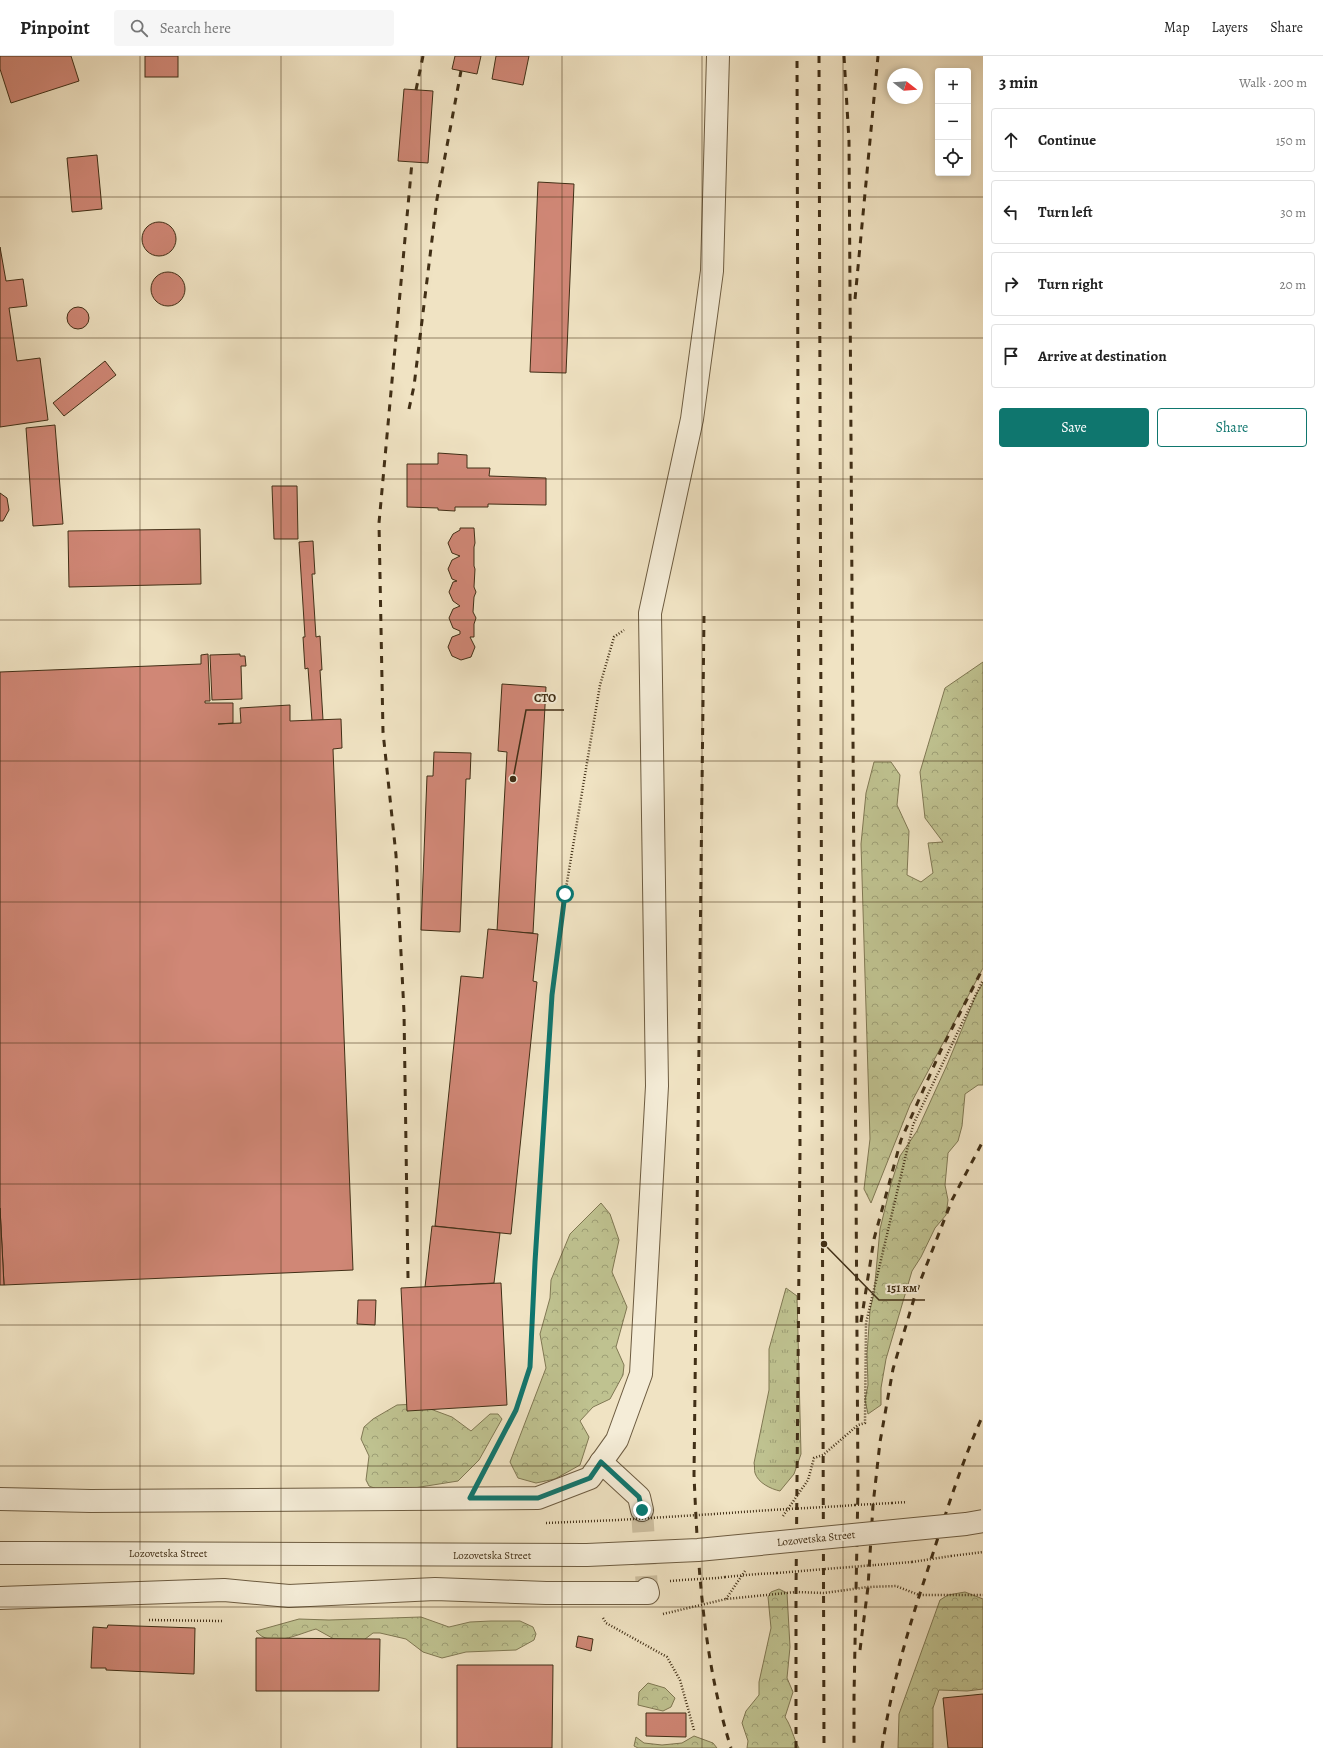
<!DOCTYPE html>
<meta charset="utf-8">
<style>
:root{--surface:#fff;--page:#f6f6f6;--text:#222;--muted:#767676;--line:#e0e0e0;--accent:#0f766e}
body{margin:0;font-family:Alegreya,serif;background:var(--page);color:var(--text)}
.controls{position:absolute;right:12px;top:12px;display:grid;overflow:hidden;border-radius:4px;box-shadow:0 2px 6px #0003}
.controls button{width:36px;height:36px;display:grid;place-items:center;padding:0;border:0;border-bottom:1px solid var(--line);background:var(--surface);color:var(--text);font:20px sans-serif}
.compass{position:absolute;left:887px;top:12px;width:36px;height:36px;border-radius:50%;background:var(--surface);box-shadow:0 2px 6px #0003;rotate:107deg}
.stop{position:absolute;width:12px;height:12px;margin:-9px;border:3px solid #0f766e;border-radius:50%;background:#fff}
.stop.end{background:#0f766e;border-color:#fff;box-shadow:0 1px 4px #0008}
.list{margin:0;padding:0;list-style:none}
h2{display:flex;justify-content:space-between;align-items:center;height:52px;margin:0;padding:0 16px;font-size:17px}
h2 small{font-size:13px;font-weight:400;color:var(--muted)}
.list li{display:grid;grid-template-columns:26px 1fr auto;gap:12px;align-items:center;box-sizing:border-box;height:64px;margin:0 8px 8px;padding:0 8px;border:1px solid var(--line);border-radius:4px}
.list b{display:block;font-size:15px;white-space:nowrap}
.list em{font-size:13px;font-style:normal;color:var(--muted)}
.actions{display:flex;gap:8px;padding:12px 16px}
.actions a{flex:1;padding:9px 0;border:1px solid var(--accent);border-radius:4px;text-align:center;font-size:14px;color:var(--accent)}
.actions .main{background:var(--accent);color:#fff}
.icon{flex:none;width:22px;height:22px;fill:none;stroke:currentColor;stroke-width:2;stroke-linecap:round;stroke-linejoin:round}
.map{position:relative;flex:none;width:983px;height:1692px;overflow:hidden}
header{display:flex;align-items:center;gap:24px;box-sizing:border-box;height:56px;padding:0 20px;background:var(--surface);border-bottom:1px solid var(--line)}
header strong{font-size:19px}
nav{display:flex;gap:22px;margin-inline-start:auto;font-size:14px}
.search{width:280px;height:36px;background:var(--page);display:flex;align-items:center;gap:10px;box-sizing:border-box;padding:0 14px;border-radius:4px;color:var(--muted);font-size:15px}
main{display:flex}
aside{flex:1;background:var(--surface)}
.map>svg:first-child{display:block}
</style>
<header>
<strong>Pinpoint</strong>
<div class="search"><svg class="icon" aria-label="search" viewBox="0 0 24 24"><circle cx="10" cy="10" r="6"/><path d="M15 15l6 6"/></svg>Search here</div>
<nav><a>Map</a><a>Layers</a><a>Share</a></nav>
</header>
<main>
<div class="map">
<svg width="983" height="1692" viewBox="0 0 983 1692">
<defs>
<pattern id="grass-tufts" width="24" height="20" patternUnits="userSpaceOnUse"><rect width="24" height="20" fill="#bfc290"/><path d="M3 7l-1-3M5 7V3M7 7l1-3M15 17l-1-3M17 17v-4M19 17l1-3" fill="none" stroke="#9d9e75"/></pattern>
<pattern id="forest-crowns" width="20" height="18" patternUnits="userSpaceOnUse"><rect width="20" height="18" fill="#bfc290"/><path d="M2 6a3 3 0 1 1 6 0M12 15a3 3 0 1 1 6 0" fill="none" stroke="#9d9e75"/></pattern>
</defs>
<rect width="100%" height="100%" fill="#f0e3c3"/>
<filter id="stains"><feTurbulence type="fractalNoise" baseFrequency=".005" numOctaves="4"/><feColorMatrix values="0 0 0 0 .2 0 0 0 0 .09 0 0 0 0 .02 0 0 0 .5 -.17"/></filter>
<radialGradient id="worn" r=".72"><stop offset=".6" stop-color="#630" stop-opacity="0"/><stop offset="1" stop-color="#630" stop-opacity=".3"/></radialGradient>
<path fill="url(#grass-tufts)" stroke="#807853" d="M786,1232l11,8 4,158 -7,20 -14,17c-9,-2 -22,-8 -25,-18 -1,-3 0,-7 -1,-10l15,-73v-41z"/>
<g fill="url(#forest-crowns)" stroke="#807853">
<path d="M983,606v306l-73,137 -39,98 -7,-14 6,-50 -9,-295 5,-51 8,-31h17l9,13 -3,30 12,26 -2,44 14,7 12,-9 -5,-30 15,-1 -18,-24 -5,-46 25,-84z"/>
<path d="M983,927v102h-5l-13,9 -3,32 -4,15 -10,12 -3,32 3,15 -2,15 -11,13 -14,29 -9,14 -26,88 -5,29v17l-13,9 -3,-14 3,-15 -1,-30 3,-45 4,-17 6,-64 11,-45 9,-28 17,-25 30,-66 29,-70z"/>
<path d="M601,1147l9,11 9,26 -7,32 15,35 -11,40 8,18 -1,10 -13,24 -17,8 -13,14 9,16 -9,28 -25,14 -19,4 -18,-5 -8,-16 36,-94 -6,-34 10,-36 1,-18 19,-46z"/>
<path d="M417,1348l35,13 19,14 19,-17h8l4,5 -23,41 -21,21 -63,10h-13l-13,-5 -3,-6 3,-24 -8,-17 3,-12 9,-8 24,-14z"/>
<path d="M779,1533l8,4 3,54 -3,31 6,14 -8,25c7,10 8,21 14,31h-52l1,-7 -6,-18 4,-12 13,-16v-13l12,-54 -3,-31 3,-5z"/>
<path d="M965,1536l18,7v90l-16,2 -28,-1 -6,18v40h-35l1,-34 41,-114 8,-5z"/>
<path d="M421,1561l28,10 21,-5 21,-1h29l13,6 3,7 -2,6 -18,10 -50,2 -24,6 -19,-6 -17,-13 -26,-6h-7l-21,16 -36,-20c-18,5 -46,20 -60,2l43,-12 30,1z"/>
<path d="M648,1627l17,5 10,10 -4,9 -8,4 -25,-6 1,-13z"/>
<path d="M694,1680l19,7 4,5h-79l-4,-2 2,-9 8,6 18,2 20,-2z"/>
</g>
<g fill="#d08776" stroke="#412f16">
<path d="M0,0h71l8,25 -68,22 -11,-34z"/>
<rect x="145" y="0" width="33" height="21"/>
<path d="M455,0h26l-4,18 -25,-5z"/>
<path d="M496,0h33l-6,29 -31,-6z"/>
<path d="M404,33l29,2 -5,72 -30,-2z"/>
<path d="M97,99l5,54 -30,3 -5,-54z"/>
<path d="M538,126l36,2 -8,189 -36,-1z"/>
<circle cx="159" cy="183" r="17"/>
<path d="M0,191l6,34 17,-2 4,27 -18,2 8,53 23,-3 8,62 -48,7z"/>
<circle cx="168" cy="233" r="17"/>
<circle cx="78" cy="262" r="11"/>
<path d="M105,305l11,14 -52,41 -11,-13z"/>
<path d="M55,369l8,99 -30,2 -7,-98z"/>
<path d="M438,397l29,2v13h23l-1,8 57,2v27l-58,-1v3h-33v4l-17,-1v-2l-31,-1v-43h31z"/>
<path d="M272,430h25l1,53h-24z"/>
<path d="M0,437l7,5 2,12 -6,11h-3z"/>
<path d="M460,472h14l1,15 -1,4v19l1,3 -1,18 2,5 -2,5 -1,15 3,6 -2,6v13h-4l5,10 -4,10 -10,3 -9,-4 -4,-9 4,-10 8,-3v-3l-7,-3 -4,-10 4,-9 7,-3 -7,-5 -4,-9 4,-10 4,-1 -5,-2 -4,-10 4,-9 8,-4 -8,-3 -4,-10 5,-9 7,-4z"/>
<path d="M200,473l1,55 -132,3 -1,-56z"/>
<path d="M313,485l2,33h-3l4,63 4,-1 2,34h-2l3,50 -11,1 -4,-53 -3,1 -2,-32h2l-6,-95z"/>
<path d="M208,598l2,47h-5v2h28v20l-15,1 23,-1 -1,-15 50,-3v16l51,-2 1,29 -9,1 20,521 -349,15 -4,-77v-536l201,-8v-9z"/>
<path d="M240,598v2h5l1,10h-5l1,33 -30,1 -2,-45z"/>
<path d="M502,628l44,3 -13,246 -36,-2 10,-179 -9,-1z"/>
<path d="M434,696l37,1 -1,26h-4l-6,153 -39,-2 6,-154h6z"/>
<path d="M488,873l50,5 -5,47 4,1 -26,252 -76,-8 26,-250 22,2z"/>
<path d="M0,1152l4,77h-4z"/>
<path d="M432,1170l68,7 -6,50 -69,4z"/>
<path d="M501,1227l6,122 -100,6 -6,-123z"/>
<path d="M358,1244h18l-1,25 -18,-1z"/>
<path d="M108,1569l87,3 -1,46 -88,-4v-2h-15l2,-41 14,1z"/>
<path d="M578,1580l15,3 -2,12 -15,-4z"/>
<path d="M256,1582l124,1 -1,52h-123z"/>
<path d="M457,1609h96l-1,83h-95z"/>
<path d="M983,1638v54h-35l-5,-50z"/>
<path d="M646,1657h40v24l-40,-1z"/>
</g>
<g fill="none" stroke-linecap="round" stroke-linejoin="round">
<path stroke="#cdbfa0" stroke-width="22" stroke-dasharray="22 11" stroke-linecap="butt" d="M642,1454l5,79"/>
<g stroke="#6d5c41" stroke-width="24">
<g id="minor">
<path d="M601,1406l38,35 3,13"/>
<path d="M0,1443l91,2 447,-3 52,-20 27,-38 24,-66 16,-288 -7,-473 42,-194 20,-148 6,-215"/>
<path d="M0,1497h36"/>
<path d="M0,1542l224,-8 65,6 146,-7 111,4h102l-1,-4"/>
</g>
</g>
<g stroke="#412f16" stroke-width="2.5" stroke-dasharray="1 2" stroke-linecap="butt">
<path d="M484,1417l32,-63 14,-43 5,-105 17,-267 13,-101 35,-209 14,-48 10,-7"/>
<path d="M892,1447l15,-1"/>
<path d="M842,1450l13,-1"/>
<path d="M714,1458l57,-4"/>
<path d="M783,1460l25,-36 6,-22 9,-3 35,-30 7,-2 1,-100 47,-198 70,-145"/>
<path d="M546,1467l72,-3"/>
<path d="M951,1500l32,-4"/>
<path d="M875,1509l37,-3"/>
<path d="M758,1518l19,-1"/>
<path d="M718,1522l7,-1"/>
<path d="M670,1525l12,-1"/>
<path d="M726,1543l19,-28"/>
<path d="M663,1558l63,-15 70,-7 28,1 44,-6 28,-1 23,9h64"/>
<path d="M603,1562l3,5 61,34 13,23 14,50"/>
<path d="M149,1564l73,1"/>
</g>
<use href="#minor" stroke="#f5edd8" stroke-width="22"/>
<g stroke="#412f16" stroke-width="3" stroke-dasharray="7 7" stroke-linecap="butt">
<path d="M819,0l5,1692"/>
<path d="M844,0l5,85 9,1346 -4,210v51"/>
<path d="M416,34l7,-34"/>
<path d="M855,243l23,-243"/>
<path d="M409,353l5,-23 23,-187 24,-128"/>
<path d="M704,560l-10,859c4,92 9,184 37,273"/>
<path d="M408,1222l-4,-266 -8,-157 -13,-123 -4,-209 33,-361"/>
<path d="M861,1266l13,-83 27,-99 40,-90 42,-82"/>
<path d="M860,1594l8,-63 5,-82 7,-63 13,-73 23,-77 36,-92 31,-59"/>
<path d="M796,1692v-156l4,-442 -3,-1094"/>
<path d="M882,1692c9,-60 26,-119 45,-176 17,-53 33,-106 56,-157"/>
</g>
<g stroke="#6d5c41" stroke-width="24" stroke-linecap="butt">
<path id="minor-bridge" d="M36,1497l551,2 111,-5 268,-26 17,-3"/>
</g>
<g stroke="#412f16" stroke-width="2.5" stroke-dasharray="1 2" stroke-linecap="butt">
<path d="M855,1449l37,-2"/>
<path d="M771,1454l71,-4"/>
<path d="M618,1464l96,-6"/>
<path d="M912,1506l39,-6"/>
<path d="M777,1517l98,-8"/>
<path d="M725,1521l33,-3"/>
<path d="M682,1524l36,-2"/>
</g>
<use href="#minor-bridge" stroke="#f5edd8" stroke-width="22"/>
</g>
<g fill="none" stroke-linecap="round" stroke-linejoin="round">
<path stroke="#0f766e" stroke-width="5" d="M565,838l-13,101 -17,267 -5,105 -14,43 -46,88h68l52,-20 11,-16 38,35 3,13"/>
</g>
<path fill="none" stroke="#412f16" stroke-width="1" stroke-opacity="0.55" d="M140,0v1692M281,0v1692M421,0v1692M562,0v1692M702,0v1692M843,0v1692M0,141h983M0,282h983M0,423h983M0,564h983M0,705h983M0,846h983M0,987h983M0,1128h983M0,1269h983M0,1410h983M0,1551h983"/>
<g text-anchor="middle" stroke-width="4" stroke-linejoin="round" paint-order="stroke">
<g font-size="11" fill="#412f16" stroke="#f5edd8">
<text transform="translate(816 1482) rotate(-6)" y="4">Lozovetska Street</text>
<text x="168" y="1501">Lozovetska Street</text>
<text x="492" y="1503">Lozovetska Street</text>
</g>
</g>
<path fill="none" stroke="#412f16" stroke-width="1.5" d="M513 723L526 654H564M824 1188L879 1244H925"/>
<g fill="#412f16" stroke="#f5edd8" stroke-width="1.5">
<circle cx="513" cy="723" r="4"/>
<circle cx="824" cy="1188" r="4"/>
</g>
<g font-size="12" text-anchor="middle" font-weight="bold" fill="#412f16" stroke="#f5edd8" stroke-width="4" stroke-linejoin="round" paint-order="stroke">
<text x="545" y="646">СТО</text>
<text x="902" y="1236">151 км</text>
</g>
<rect width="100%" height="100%" filter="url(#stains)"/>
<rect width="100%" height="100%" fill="url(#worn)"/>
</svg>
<div class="controls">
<button>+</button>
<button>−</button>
<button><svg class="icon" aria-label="locate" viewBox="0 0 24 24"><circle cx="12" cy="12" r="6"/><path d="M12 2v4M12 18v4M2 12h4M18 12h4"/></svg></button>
</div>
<svg class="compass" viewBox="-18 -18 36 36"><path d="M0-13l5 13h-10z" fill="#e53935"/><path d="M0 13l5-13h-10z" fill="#767676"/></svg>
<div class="stop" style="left:565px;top:838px"></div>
<div class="stop end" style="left:642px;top:1454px"></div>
</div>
<aside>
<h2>3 min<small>Walk · 200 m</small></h2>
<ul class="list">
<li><svg class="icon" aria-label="ahead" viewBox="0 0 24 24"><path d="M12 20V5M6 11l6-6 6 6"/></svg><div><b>Continue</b></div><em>150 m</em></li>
<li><svg class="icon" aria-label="left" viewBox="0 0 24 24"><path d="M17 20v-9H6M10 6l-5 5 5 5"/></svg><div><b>Turn left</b></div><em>30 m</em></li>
<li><svg class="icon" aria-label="right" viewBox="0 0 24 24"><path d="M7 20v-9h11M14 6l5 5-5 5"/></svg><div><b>Turn right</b></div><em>20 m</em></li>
<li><svg class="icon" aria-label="arrive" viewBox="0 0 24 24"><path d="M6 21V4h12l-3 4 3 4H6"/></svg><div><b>Arrive at destination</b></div></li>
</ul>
<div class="actions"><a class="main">Save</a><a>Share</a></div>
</aside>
</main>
